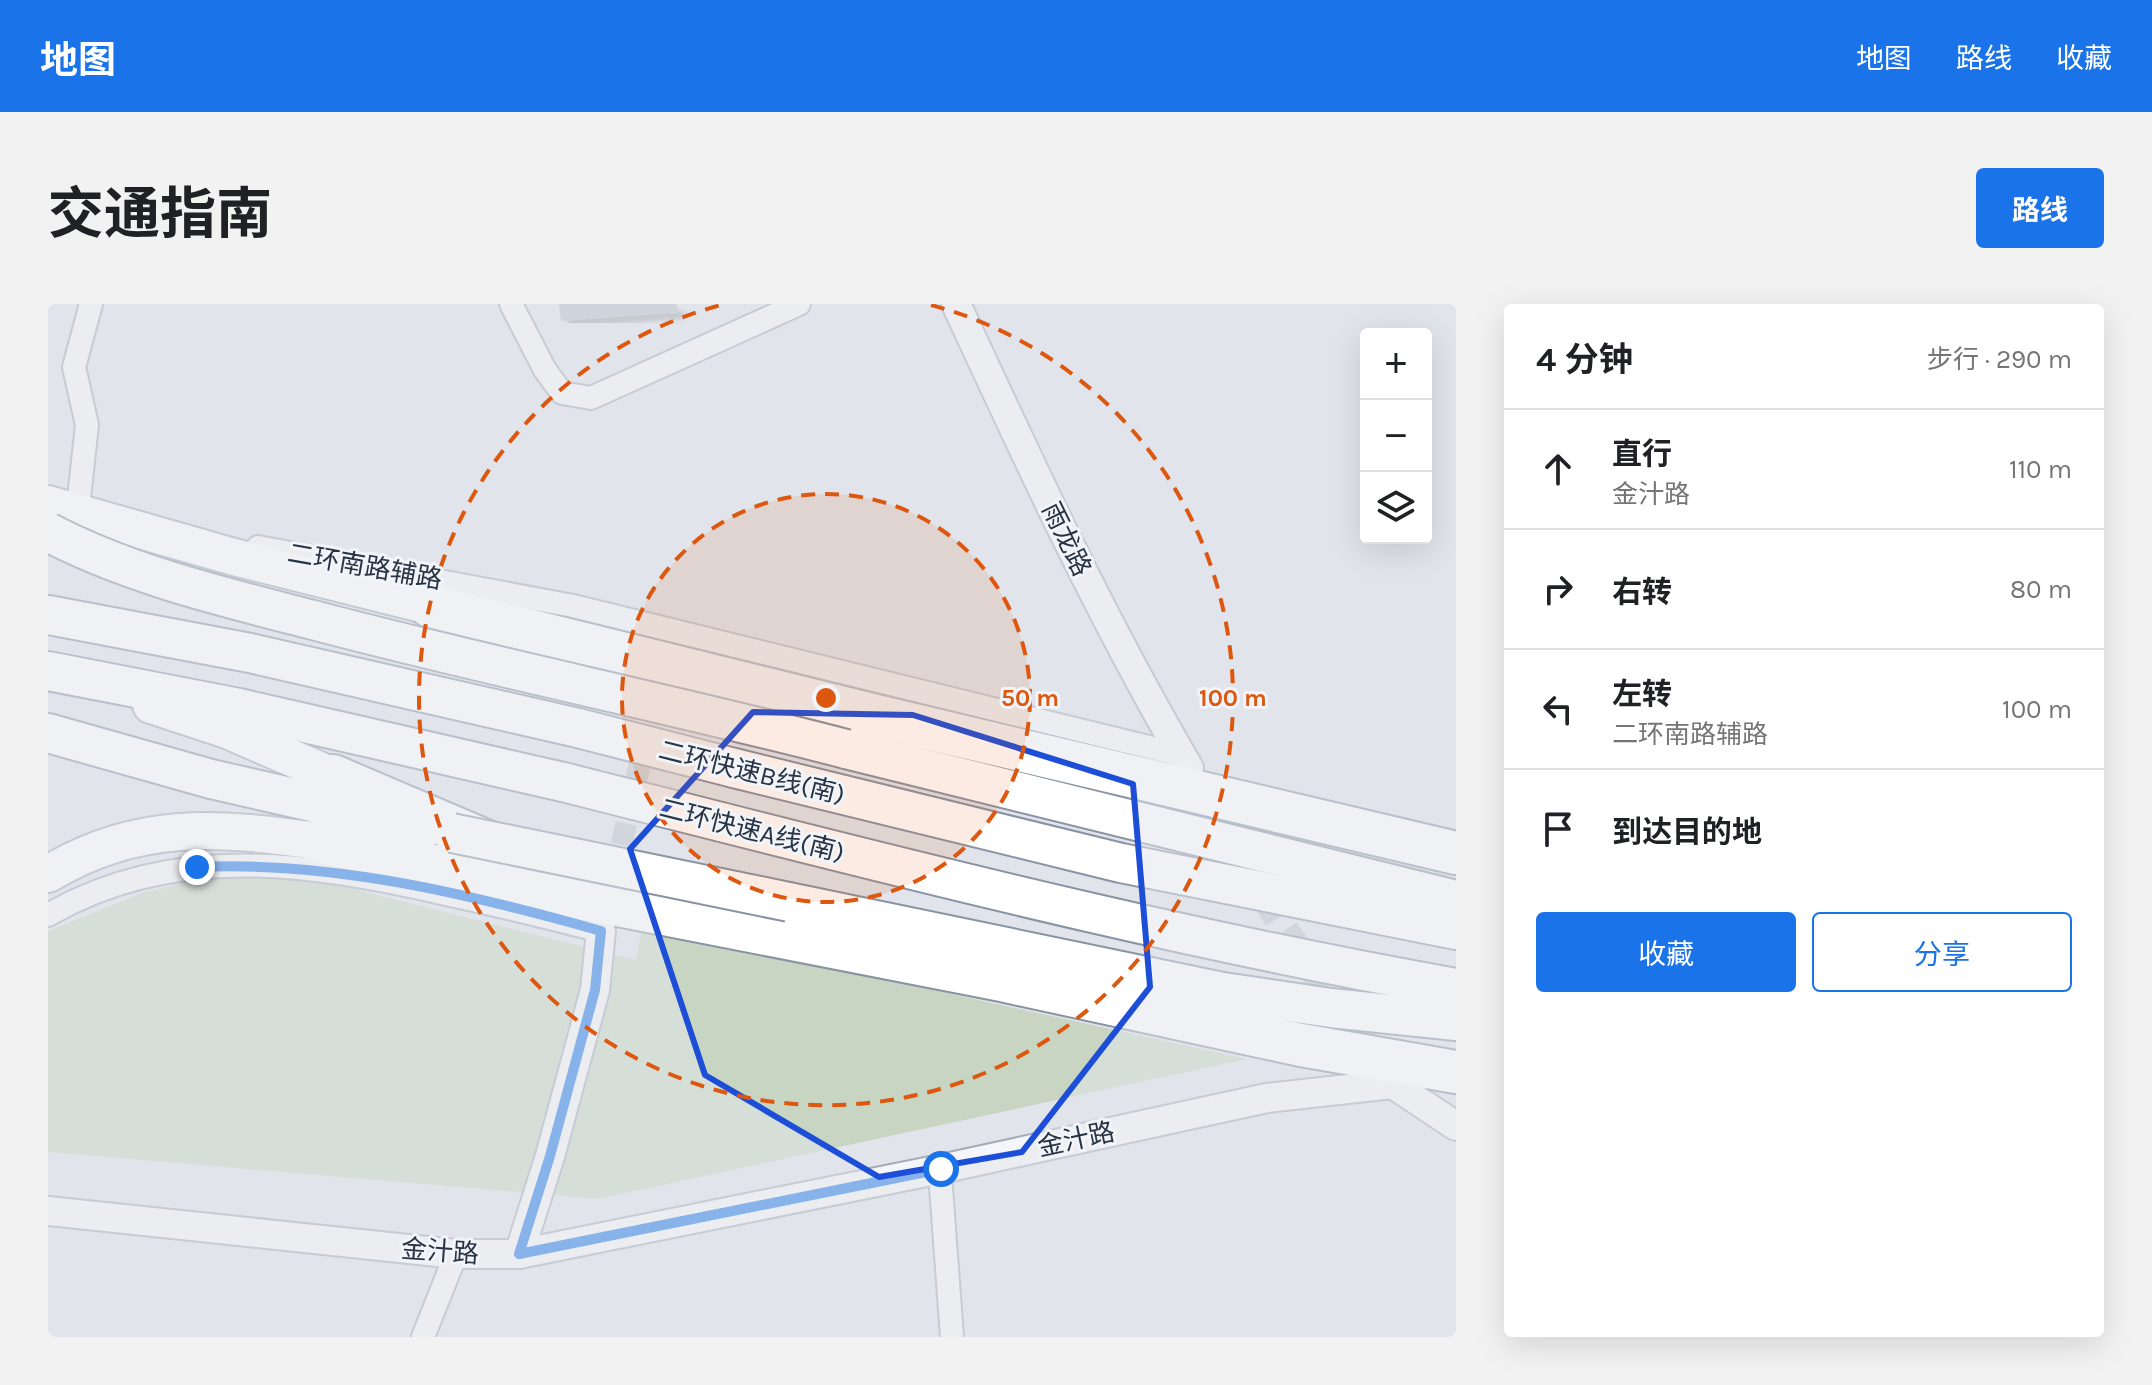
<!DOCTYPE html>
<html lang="zh">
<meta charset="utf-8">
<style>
:root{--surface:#fff;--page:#f2f2f2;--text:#202124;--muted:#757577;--line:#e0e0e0;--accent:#1a73e8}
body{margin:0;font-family:Karla,"Noto Sans SC",sans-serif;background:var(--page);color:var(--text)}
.controls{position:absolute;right:24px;top:24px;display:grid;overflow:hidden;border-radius:8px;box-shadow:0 8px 32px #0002}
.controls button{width:72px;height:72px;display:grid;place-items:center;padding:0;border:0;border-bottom:2px solid var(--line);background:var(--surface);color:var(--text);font:40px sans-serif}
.stop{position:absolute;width:24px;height:24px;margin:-18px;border:6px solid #1a73e8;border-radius:50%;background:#fff}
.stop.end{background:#1a73e8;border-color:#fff;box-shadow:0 2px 8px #0008}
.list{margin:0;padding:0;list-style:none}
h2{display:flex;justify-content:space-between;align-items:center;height:104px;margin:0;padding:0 32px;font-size:34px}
h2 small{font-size:26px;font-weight:400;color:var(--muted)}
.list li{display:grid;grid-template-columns:52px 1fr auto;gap:24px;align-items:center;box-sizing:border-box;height:120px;padding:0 32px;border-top:2px solid var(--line)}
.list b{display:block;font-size:30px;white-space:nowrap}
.list p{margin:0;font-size:26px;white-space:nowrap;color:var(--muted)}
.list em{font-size:26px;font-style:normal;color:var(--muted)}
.actions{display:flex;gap:16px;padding:24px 32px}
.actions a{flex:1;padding:18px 0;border:2px solid var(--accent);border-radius:8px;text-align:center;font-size:28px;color:var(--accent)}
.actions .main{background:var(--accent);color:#fff}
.icon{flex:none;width:44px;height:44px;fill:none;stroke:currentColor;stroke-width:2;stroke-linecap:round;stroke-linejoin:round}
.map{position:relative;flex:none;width:1408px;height:1033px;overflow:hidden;border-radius:8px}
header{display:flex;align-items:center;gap:48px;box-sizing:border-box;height:112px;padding:0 40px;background:var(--accent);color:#fff}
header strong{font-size:38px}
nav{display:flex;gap:44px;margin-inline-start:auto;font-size:28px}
.intro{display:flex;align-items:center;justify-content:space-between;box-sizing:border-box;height:192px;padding:0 48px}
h1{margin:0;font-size:56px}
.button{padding:20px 36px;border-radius:8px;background:var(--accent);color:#fff;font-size:28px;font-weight:700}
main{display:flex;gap:48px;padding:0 48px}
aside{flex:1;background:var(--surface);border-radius:8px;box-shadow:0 8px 32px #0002}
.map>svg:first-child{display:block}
</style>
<header>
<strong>地图</strong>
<nav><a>地图</a><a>路线</a><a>收藏</a></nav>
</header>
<div class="intro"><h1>交通指南</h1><a class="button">路线</a></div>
<main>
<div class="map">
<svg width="1408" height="1033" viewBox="0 0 1408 1033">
<defs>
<filter id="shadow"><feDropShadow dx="7" dy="7" stdDeviation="2" flood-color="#0004"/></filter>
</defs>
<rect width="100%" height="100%" fill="#e1e5eb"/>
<path fill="#c7d5c2" d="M174,571l104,7 310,78 6,-34 605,133 -649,140 -550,-47v-221l96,-39z"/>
<path fill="#b8bec9" filter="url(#shadow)" d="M511,0h118v8l-116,9z"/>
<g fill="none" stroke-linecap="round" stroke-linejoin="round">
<path stroke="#bcc1ca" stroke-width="22" stroke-dasharray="22 11" stroke-linecap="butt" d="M566,573l54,-236"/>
<path stroke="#bcc1ca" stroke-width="28" stroke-dasharray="28 14" stroke-linecap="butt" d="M1151,482l83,140 96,137"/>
<g stroke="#a6acb6" stroke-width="26">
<g id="minor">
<path d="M463,0l34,66 17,23 29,5 208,-94"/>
<path d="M30,203l9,-82 -13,-58 17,-63"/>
<path d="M210,243l315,59 608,149"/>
<path d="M0,611c126,-73 263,-52 398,-21 52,11 104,24 155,37l3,-10"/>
<path d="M893,883l11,150"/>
<path d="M375,1033l33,-83"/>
</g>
</g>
<g stroke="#a6acb6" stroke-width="32">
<g id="tertiary">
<path d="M908,0c73,158 145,314 233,464"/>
<path d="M1336,768l9,12 63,42"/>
<path d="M0,907l408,43h63l422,-85 326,-71 126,-14"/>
<path d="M471,950l31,-98 45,-166 6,-59"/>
</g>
</g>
<g stroke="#a0aab7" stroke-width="40">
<g id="primary">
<path d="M0,200l186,53 196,49"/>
<path d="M103,401l76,25 106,46"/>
<path d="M0,570c90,-54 170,-47 269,-33"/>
</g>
</g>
<g stroke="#8893a3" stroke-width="42">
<g id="trunk">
<path d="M0,311l202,38 328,75"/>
<path d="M0,367l191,37 324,74"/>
<path d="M0,429l163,46 214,49"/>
<path d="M798,445l610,151"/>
<path d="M686,464l387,95 335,67"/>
<path d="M673,518c244,62 487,122 735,166"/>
<path d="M741,598l434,90 108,16 125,13"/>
</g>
</g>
<g stroke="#8893a3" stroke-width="46">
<g id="motorway">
<path d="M382,302l446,110 580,137"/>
<path d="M285,472l157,67"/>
<path d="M269,537l265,57 419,82 300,65 155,27"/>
</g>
</g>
<use href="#minor" stroke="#f5f6f9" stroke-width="22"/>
<use href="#tertiary" stroke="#f5f6f9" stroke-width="28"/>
<use href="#primary" stroke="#fff" stroke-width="36"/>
<use href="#trunk" stroke="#fff" stroke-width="38"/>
<use href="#motorway" stroke="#fff" stroke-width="42"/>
<g stroke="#8893a3" stroke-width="42" stroke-linecap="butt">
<g id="trunk-bridge">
<path d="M0,228c82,43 176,65 265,88 177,47 356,83 533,129"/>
<path d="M530,424l156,40"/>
<path d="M515,478l158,40"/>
<path d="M404,529l337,69"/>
</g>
</g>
<use href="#trunk-bridge" stroke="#fff" stroke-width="38"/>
</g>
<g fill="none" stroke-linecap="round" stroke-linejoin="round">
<path stroke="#1a73e8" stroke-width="10" d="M149,563c136,-6 273,27 404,64l-6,59 -45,166 -31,98 422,-85"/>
</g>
<path d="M0 0H1408V1033H0ZM705,408l160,3 220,69 17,203 -128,165 -143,25 -174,-102 -75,-226z" fill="#e1e5eb" fill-opacity=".55" fill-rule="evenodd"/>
<path fill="none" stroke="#1d4ed8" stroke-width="6" stroke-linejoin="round" d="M705,408l160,3 220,69 17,203 -128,165 -143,25 -174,-102 -75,-226z"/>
<circle cx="778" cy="394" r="204" fill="#de570f" fill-opacity=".12"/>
<g fill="none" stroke="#de570f" stroke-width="4" stroke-dasharray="14 10">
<circle cx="778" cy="394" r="204"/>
<path d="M883 1A407 407 0 1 1 673 1"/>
</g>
<g text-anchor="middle" stroke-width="6" stroke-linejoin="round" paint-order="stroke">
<g font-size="26" fill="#283344" stroke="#f1f4f8">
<text transform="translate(1019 235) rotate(64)" y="9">雨龙路</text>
<text transform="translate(317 262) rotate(10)" y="9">二环南路辅路</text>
<text transform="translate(704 468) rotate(14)" y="9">二环快速B线(南)</text>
<text transform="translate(704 526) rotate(14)" y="9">二环快速A线(南)</text>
<text transform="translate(1028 835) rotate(-12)" y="9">金汁路</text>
<text transform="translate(392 947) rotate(4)" y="9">金汁路</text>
</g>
</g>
<circle cx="778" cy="394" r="12" fill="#de570f" stroke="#f1f4f8" stroke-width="4"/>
<g font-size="24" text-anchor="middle" font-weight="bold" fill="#de570f" stroke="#f1f4f8" stroke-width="6" stroke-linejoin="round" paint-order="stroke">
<text x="982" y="402">50 m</text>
<text x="1185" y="402">100 m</text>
</g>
</svg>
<div class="controls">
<button>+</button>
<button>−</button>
<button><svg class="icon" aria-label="layers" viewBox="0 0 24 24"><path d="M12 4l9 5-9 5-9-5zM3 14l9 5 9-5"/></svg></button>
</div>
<div class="stop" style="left:893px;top:865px"></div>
<div class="stop end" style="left:149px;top:563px"></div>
</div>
<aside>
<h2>4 分钟<small>步行 · 290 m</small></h2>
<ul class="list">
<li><svg class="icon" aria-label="ahead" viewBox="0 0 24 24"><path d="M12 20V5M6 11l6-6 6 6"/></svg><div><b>直行</b><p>金汁路</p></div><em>110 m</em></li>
<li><svg class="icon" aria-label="right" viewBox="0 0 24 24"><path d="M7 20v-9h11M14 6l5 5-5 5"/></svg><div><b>右转</b></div><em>80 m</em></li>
<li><svg class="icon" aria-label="left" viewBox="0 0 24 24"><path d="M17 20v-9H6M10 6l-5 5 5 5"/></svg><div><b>左转</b><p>二环南路辅路</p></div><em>100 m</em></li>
<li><svg class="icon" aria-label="arrive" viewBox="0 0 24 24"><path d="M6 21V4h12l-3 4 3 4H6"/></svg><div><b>到达目的地</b></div></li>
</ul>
<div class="actions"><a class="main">收藏</a><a>分享</a></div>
</aside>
</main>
